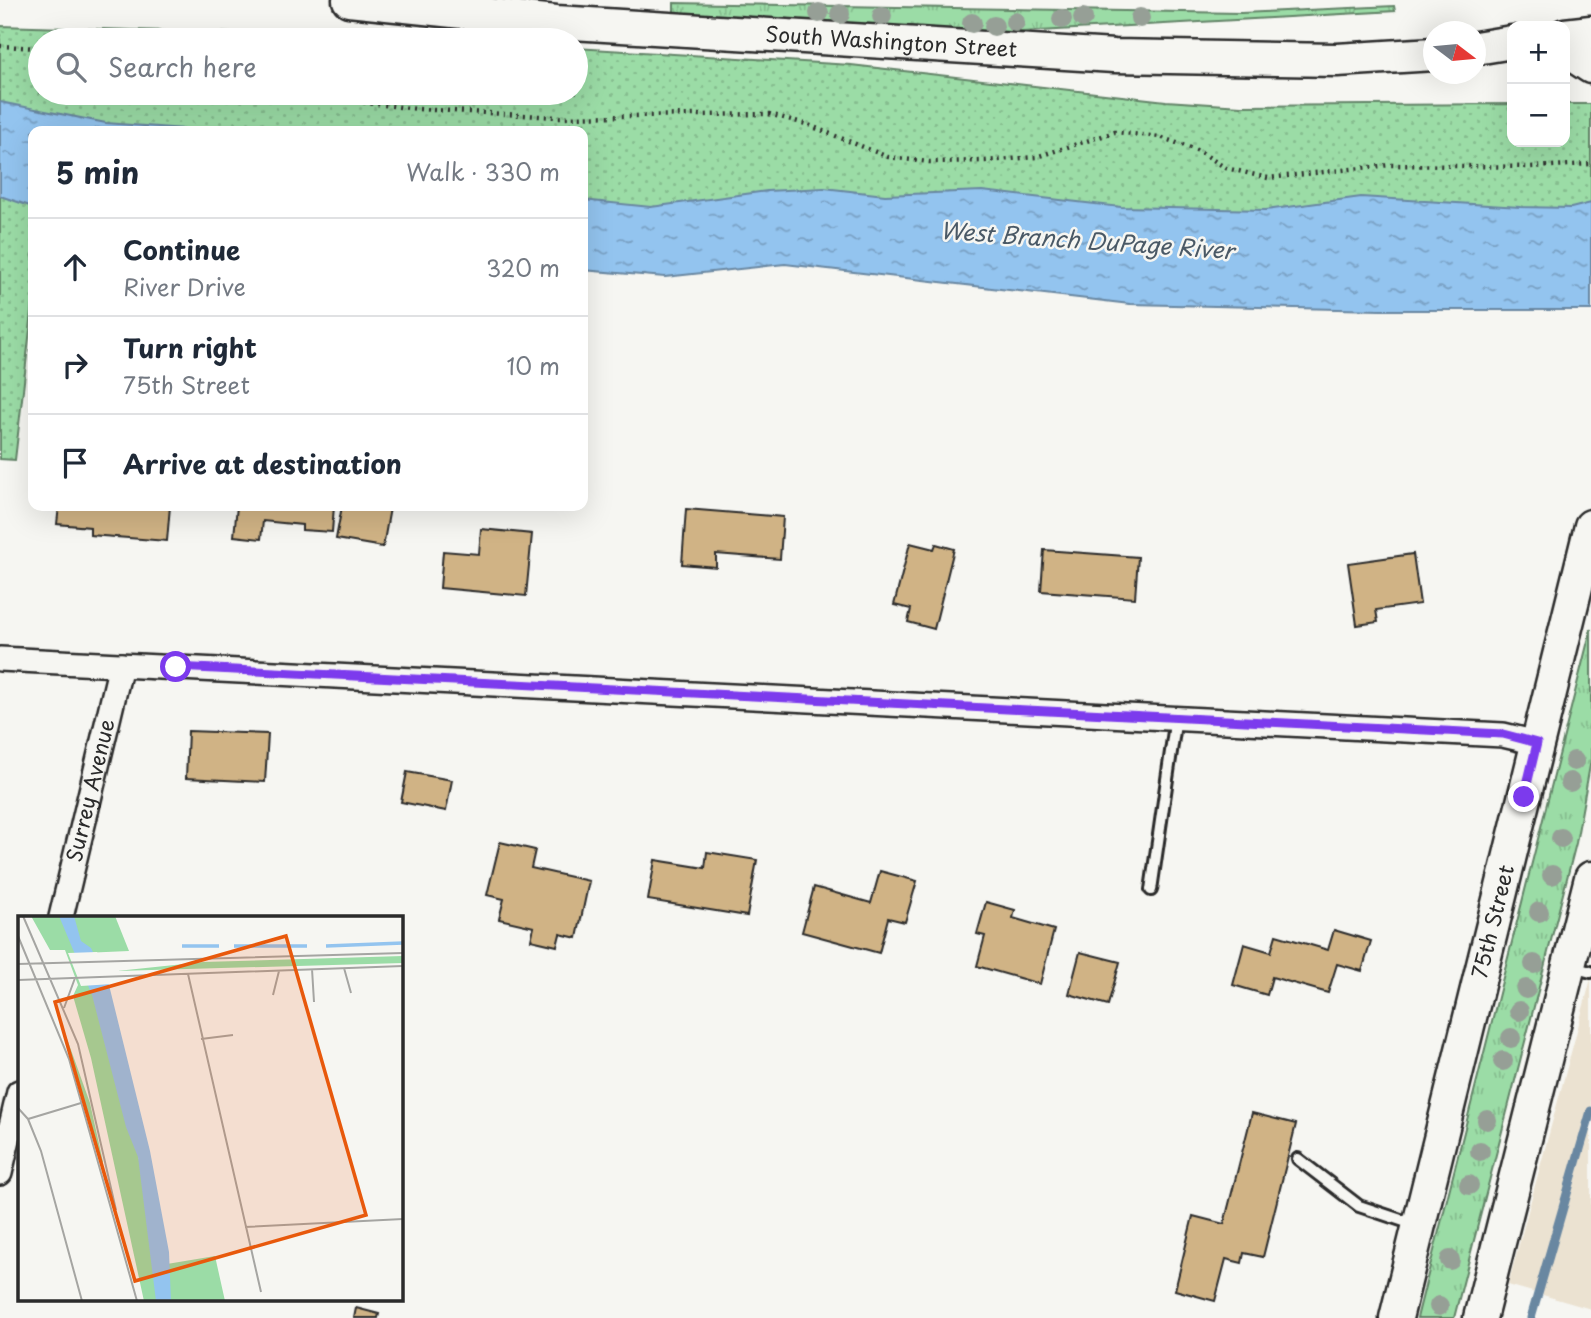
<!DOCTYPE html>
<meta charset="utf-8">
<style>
:root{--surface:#fff;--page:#f6f6f7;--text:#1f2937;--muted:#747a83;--line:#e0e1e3}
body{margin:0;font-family:"Playpen Sans",sans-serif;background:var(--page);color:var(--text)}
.controls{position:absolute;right:21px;top:21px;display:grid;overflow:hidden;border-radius:14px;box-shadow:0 7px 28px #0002}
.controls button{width:63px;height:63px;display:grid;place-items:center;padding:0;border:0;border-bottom:2px solid var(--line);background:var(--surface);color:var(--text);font:35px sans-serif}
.compass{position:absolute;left:1423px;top:21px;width:63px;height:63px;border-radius:50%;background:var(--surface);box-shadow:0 7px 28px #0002;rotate:106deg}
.stop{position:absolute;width:21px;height:21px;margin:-16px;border:5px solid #7c3aed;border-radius:50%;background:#fff}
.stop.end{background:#7c3aed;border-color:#fff;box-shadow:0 2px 7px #0008}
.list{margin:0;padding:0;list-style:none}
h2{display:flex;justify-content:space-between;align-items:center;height:91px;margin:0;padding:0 28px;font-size:30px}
h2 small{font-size:23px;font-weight:400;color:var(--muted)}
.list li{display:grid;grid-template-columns:46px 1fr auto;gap:21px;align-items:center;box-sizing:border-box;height:98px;padding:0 28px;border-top:2px solid var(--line)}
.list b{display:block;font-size:26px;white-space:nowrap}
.list p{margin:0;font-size:23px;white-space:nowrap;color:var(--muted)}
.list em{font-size:23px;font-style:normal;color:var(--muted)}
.icon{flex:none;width:38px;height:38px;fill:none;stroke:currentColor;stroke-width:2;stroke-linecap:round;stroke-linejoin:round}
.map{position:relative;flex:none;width:1591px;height:1318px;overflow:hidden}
.search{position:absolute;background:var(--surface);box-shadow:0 7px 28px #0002;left:28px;top:28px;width:560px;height:77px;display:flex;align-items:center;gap:18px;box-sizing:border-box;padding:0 24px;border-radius:38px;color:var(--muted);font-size:26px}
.panel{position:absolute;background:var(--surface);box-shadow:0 7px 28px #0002;left:28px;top:126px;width:560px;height:385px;border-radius:14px}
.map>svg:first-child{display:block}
</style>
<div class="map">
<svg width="1591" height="1318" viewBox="0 0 1591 1318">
<defs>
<pattern id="grass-tufts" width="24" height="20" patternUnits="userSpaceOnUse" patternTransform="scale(1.75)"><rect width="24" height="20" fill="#9bdca6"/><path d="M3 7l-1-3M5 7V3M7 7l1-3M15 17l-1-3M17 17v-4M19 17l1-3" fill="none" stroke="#86bd8f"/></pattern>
<pattern id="park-dots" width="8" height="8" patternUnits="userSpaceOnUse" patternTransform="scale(1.75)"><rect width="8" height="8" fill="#9bdca6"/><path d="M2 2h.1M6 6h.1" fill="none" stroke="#86bd8f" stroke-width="1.8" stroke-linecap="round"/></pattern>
<pattern id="water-ripples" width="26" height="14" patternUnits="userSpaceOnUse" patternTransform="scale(1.75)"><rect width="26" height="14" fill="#93c4ef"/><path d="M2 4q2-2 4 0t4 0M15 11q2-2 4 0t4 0" fill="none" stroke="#789fc2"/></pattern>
</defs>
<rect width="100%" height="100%" fill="#f6f6f2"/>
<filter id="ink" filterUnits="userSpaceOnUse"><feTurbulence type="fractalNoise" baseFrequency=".0143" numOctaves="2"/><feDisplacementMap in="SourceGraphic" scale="14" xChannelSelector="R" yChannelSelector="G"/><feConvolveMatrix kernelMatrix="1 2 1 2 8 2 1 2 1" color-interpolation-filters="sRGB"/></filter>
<g filter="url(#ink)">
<path fill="#ebe2d1" d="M1591,979v330l-83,-24z"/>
<g fill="url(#grass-tufts)" stroke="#638468" stroke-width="2">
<path d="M674,3l567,10 153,-7 1,5 -390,22 -331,-20z"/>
<path d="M1591,629v131l-15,83 -122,475h-37z"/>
</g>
<path fill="url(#park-dots)" stroke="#638468" stroke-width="2" d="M0,26l465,14h-425v53h536v-45l275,17 315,36 75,5 271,-2v38h53v-38h26v156l-1008,-20v-109h-550v172l-18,157 -15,-1z"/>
<g fill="url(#water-ripples)" stroke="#6987a1" stroke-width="2">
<path d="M0,102l106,21 104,8h-177v76l-33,-11z"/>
<path d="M824,188l61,7 97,-4 139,16 145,3 95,-13 159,10 51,1 20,-5v107h-211l-250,-6 -345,-40 -120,13 -82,-7v-70l68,7 116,-16z"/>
</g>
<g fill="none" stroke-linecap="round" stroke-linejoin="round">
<path stroke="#6987a1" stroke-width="9" d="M1531,1318l60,-207"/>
</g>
<g fill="#d0b385" stroke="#2b2b2b" stroke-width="2">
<path d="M59,506h111l-3,35 -77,-6v-8l-33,-3z"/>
<path d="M237,506h97l-2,26 -30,-2v-5l-39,-4 -2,18 -27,-3z"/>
<path d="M342,506l48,2 -7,39 -47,-8z"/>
<path d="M686,509l97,8 -3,42 -64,-5v13l-34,-3z"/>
<path d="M481,529l51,5 -6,62 -86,-8 3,-37 36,3z"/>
<path d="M910,543l24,6 2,-5 18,5 -20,80 -26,-7 3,-13 -17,-4z"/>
<path d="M1044,550l94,7 -3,41 -94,-7z"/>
<path d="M1413,554l7,50 -44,6 2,12 -21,3 -9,-62z"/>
<path d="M188,731l80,3 -3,48 -79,-4z"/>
<path d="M407,772l45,8 -6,31 -45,-9z"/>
<path d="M500,842l35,8 -4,18 58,13 -12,57 -17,-4 -3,12 -26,-6 3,-13 -35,-8 5,-20 -17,-4z"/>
<path d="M707,852l50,8 -10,56 -99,-16 7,-40 50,8z"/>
<path d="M880,871l37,10 -12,41 -17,-4 -9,35 -77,-21 12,-45 57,16z"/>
<path d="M986,902l29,8 -2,8 41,12 -14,54 -63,-18 8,-30 -8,-2z"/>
<path d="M1334,930l37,11 -9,30 -25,-7 -9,29 -56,-16 -5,18 -34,-10 11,-41 27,8 5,-17 52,15z"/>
<path d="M1080,952l40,10 -12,43 -39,-11z"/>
<path d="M1252,1113l44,11 -33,133 -19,-4 -2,10 -16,-4 -11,42 -40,-11 18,-74 31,8z"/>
<path d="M356,1308l23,6 -1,4h-24z"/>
</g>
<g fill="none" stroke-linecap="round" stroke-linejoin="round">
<g stroke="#2b2b2b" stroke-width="16">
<g id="service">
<path d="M1151,890l25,-173"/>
<path d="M1572,967l19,5"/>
<path d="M1298,1159l61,47 57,19"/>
</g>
</g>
<g stroke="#2b2b2b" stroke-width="28">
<g id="minor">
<path d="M0,659l1503,76 34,8"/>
<path id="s1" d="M61,917l60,-252"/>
<path d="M0,1173l19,-81"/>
</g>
</g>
<g stroke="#2b2b2b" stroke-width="37">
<g id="secondary">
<path id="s2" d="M349,0l207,22 558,34 223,4 97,-6"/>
<path d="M1565,35l26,-3"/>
<path d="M1476,48l36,-6"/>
<path d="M1565,50l26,17"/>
<path id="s3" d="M1396,1318l195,-792"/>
<path d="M1480,1318l111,-440"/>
</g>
</g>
<g stroke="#2b2b2b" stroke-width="4.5" stroke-dasharray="2 5" stroke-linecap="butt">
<path d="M0,46l40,2"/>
<path d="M287,93l130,16 140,8 212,-3 37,10 82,33 41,5 56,-1 51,-4 79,-25 45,5 39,14 27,17 42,10 122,-13 140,2 61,-3"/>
</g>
<use href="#service" stroke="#f6f6f2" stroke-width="10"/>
<use href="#minor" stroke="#f6f6f2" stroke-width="23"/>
<use href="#secondary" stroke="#f6f6f2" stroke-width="32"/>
</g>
<g fill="#969f96">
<circle cx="819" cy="13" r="10"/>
<circle cx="840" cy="14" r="10"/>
<circle cx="882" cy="16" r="10"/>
<circle cx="1083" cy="18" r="10"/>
<circle cx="1140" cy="18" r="10"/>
<circle cx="1062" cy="19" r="10"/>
<circle cx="1015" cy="22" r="10"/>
<circle cx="972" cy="23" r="10"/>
<circle cx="994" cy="26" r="10"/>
<circle cx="1574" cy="761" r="10"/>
<circle cx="1570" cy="782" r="10"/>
<circle cx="1561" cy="838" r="10"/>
<circle cx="1552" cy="875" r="10"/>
<circle cx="1539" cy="912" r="10"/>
<circle cx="1534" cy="964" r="10"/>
<circle cx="1526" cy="989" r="10"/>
<circle cx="1519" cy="1011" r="10"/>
<circle cx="1511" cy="1038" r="10"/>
<circle cx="1503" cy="1061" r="10"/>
<circle cx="1487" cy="1120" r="10"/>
<circle cx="1480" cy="1151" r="10"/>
<circle cx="1469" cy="1185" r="10"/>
<circle cx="1450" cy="1260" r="10"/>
<circle cx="1439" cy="1306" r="10"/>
</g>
</g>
<g fill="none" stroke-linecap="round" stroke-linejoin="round" filter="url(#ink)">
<path stroke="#7c3aed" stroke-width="9" d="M176,667l1327,67 34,9 -13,54"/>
</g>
<g text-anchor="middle" stroke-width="5" stroke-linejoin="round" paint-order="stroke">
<g font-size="21" fill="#2b2b2b" stroke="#f6f6f2">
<text dy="7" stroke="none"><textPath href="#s2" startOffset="544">South Washington Street</textPath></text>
<text dy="7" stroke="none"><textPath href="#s1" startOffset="130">Surrey Avenue</textPath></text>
<text dy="7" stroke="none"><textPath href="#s3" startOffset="408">75th Street</textPath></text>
</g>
<g font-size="23" font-style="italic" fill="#4a5966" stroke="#f6f6f2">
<text transform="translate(1087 241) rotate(4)" y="8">West Branch DuPage River</text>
</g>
</g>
<g transform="translate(18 916)">
<rect width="385" height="385" fill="#f6f6f2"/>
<path d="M385,40v7l-286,8 86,-9zM48,120l24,67 13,59 -2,1z" fill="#9bdca6"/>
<path d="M13,0h84l14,35 -46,2 47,164 31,148 54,-9 10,45h-81l-53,-243 -18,-62 5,-11 -13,-35h-15z" fill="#9bdca6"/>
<path d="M41,0h15l7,25 10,7 18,37 41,166 19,101 2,49h-15l-18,-144 -12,-30 -34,-132z" fill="#93c4ef"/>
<path d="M79,36l15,32 -31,2 -13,-33z" fill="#f6f6f2"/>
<path fill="none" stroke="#93c4ef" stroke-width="3.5" d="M164,30h37M216,30h73M308,30l77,-3"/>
<path fill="none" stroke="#a5a5a2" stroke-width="2" d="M5,0l55,128 38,166M0,20l51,123 68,242M0,48l385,-11M326,52l7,25M294,53l2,33M170,58l73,318M0,64l385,-14M255,79l6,-24M46,92l11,-30M183,123l32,-4M0,192l10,11 53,-16M10,203l13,32 41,150M227,311l158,-8"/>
<path fill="#e8590c" fill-opacity="0.15" stroke="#e8590c" stroke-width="3.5" d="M268,20l80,279 -231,66 -80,-279z"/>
<rect width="385" height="385" fill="none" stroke="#2b2b2b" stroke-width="3.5"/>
</g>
</svg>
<div class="controls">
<button>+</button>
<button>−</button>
</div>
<svg class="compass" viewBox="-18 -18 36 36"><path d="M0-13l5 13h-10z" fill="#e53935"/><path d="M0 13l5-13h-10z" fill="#747a83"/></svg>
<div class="stop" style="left:176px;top:667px"></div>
<div class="stop end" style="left:1524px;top:797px"></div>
<div class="search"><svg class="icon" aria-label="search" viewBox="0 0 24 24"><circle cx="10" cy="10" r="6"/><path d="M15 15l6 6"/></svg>Search here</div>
<section class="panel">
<h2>5 min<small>Walk · 330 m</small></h2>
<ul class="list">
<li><svg class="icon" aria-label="ahead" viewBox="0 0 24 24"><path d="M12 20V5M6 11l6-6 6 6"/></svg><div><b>Continue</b><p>River Drive</p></div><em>320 m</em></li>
<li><svg class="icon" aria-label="right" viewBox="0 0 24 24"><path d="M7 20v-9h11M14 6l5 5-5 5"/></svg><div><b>Turn right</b><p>75th Street</p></div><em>10 m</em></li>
<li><svg class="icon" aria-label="arrive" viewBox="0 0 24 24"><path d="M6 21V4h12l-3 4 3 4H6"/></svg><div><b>Arrive at destination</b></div></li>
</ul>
</section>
</div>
